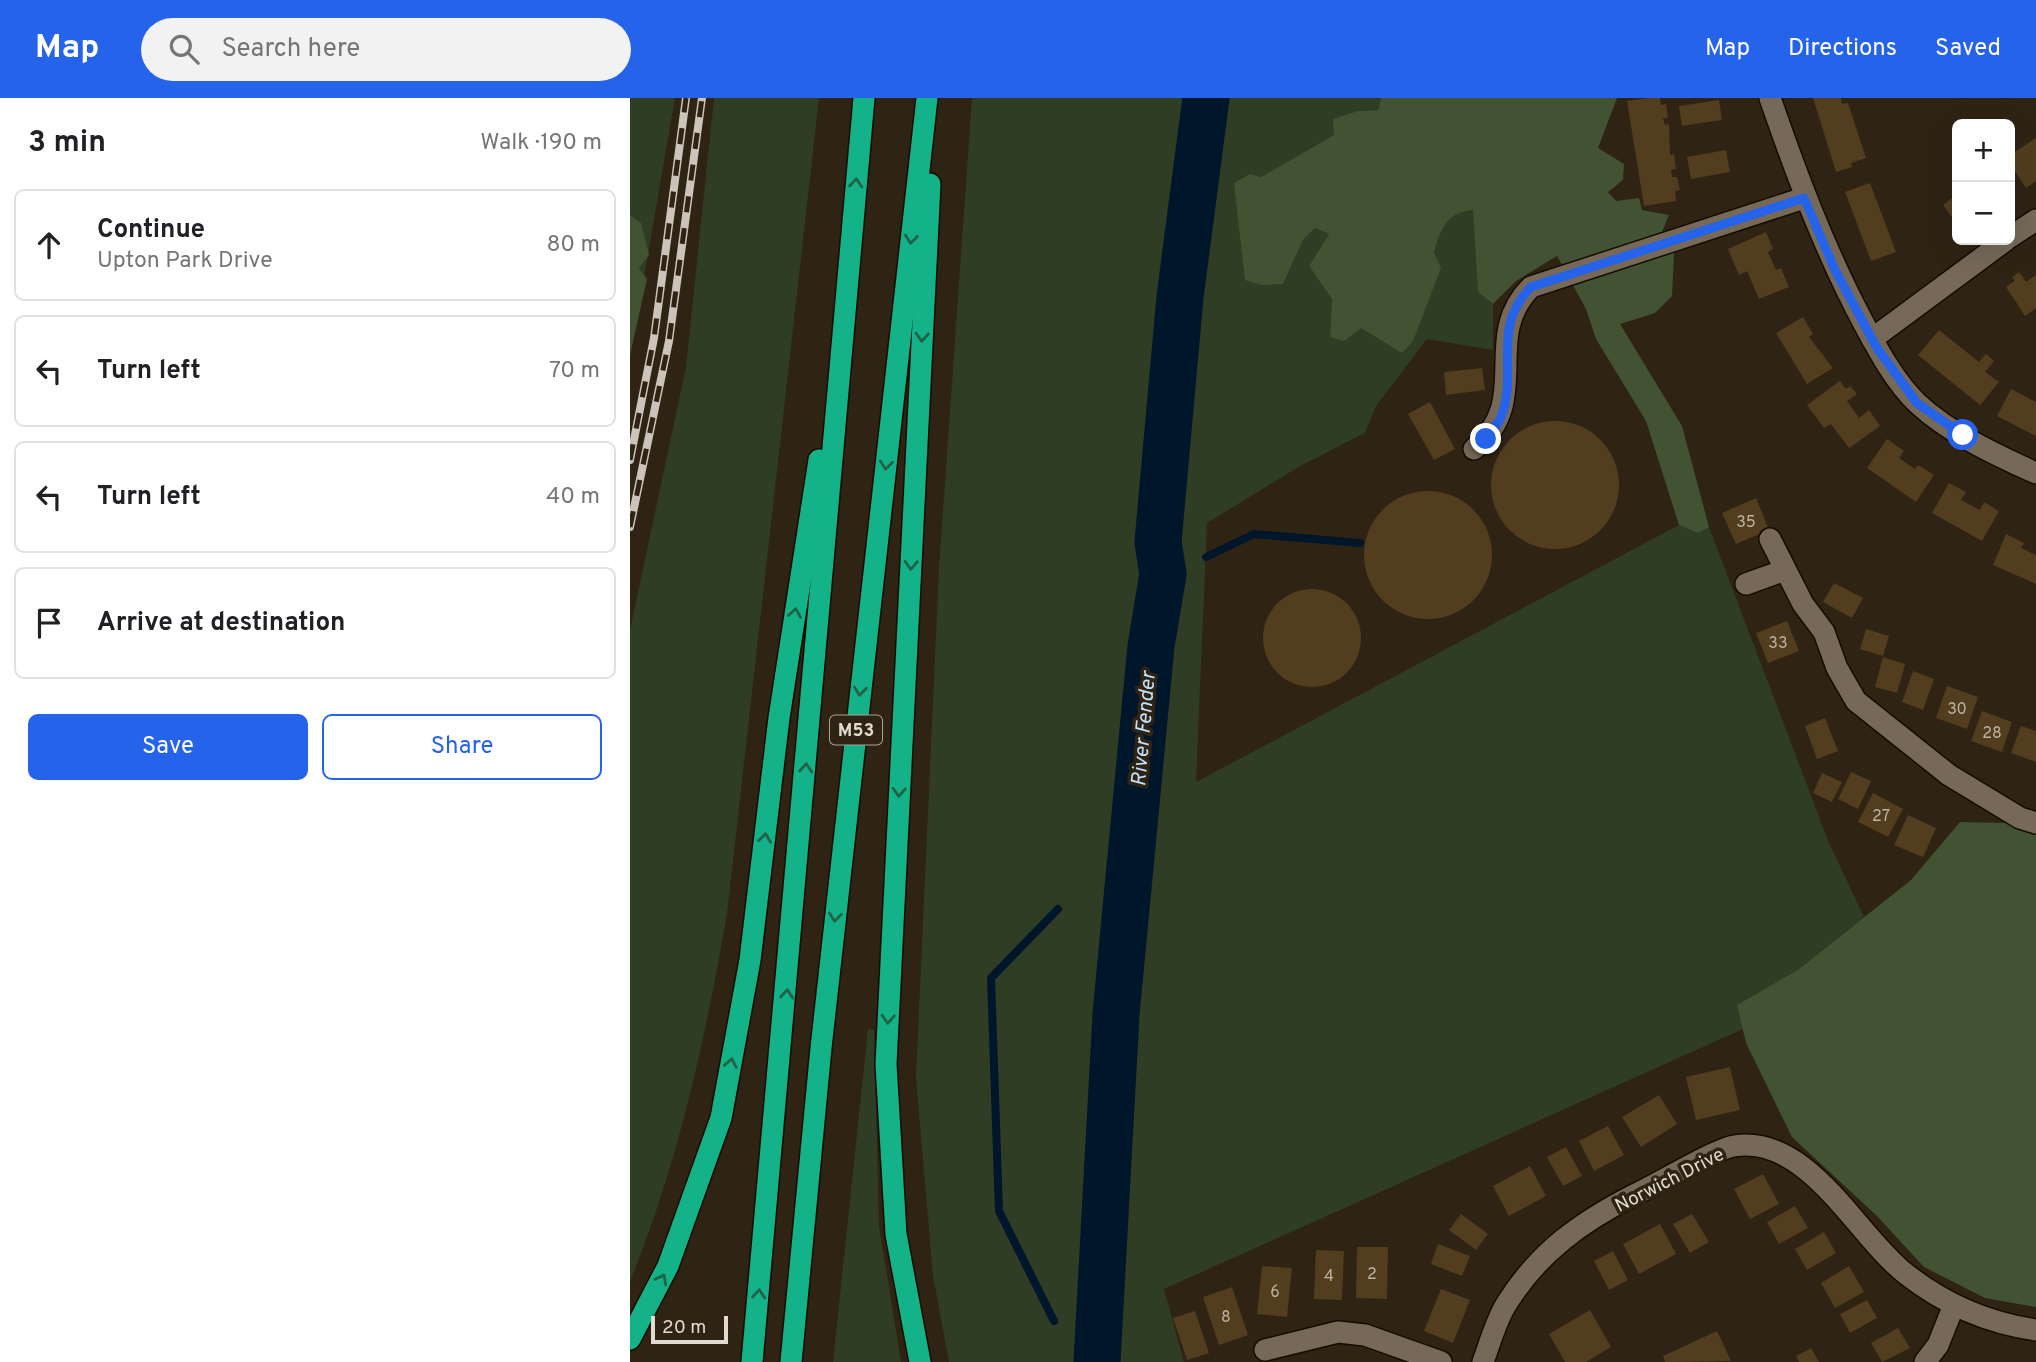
<!DOCTYPE html>
<meta charset="utf-8">
<style>
:root{--surface:#fff;--page:#f2f2f2;--text:#202124;--muted:#757577;--line:#e0e0e0;--accent:#2563eb}
body{margin:0;font-family:Overpass,sans-serif;background:var(--page);color:var(--text)}
.controls{position:absolute;right:21px;top:21px;display:grid;overflow:hidden;border-radius:10px;box-shadow:0 7px 28px #0002}
.controls button{width:63px;height:63px;display:grid;place-items:center;padding:0;border:0;border-bottom:2px solid var(--line);background:var(--surface);color:var(--text);font:35px sans-serif}
.scale{position:absolute;left:21px;bottom:18px;width:77px;box-sizing:border-box;padding-left:7px;border:4px solid #e1dad0;border-top:0;font-size:19px;line-height:24px;white-space:nowrap;color:#e1dad0;-webkit-text-stroke:5px #2f2314;paint-order:stroke}
.stop{position:absolute;width:21px;height:21px;margin:-16px;border:5px solid #2563eb;border-radius:50%;background:#fff}
.stop.end{background:#2563eb;border-color:#fff;box-shadow:0 2px 7px #0008}
.list{margin:0;padding:0;list-style:none}
h2{display:flex;justify-content:space-between;align-items:center;height:91px;margin:0;padding:0 28px;font-size:30px}
h2 small{font-size:23px;font-weight:400;color:var(--muted)}
.list li{display:grid;grid-template-columns:46px 1fr auto;gap:21px;align-items:center;box-sizing:border-box;height:112px;margin:0 14px 14px;padding:0 14px;border:2px solid var(--line);border-radius:10px}
.list b{display:block;font-size:26px;white-space:nowrap}
.list p{margin:0;font-size:23px;white-space:nowrap;color:var(--muted)}
.list em{font-size:23px;font-style:normal;color:var(--muted)}
.actions{display:flex;gap:14px;padding:21px 28px}
.actions a{flex:1;padding:16px 0;border:2px solid var(--accent);border-radius:10px;text-align:center;font-size:24px;color:var(--accent)}
.actions .main{background:var(--accent);color:#fff}
.icon{flex:none;width:38px;height:38px;fill:none;stroke:currentColor;stroke-width:2;stroke-linecap:round;stroke-linejoin:round}
.map{position:relative;flex:none;width:1406px;height:1264px;overflow:hidden}
header{display:flex;align-items:center;gap:42px;box-sizing:border-box;height:98px;padding:0 35px;background:var(--accent);color:#fff}
header strong{font-size:33px}
nav{display:flex;gap:38px;margin-inline-start:auto;font-size:24px}
.search{width:490px;height:63px;background:var(--page);display:flex;align-items:center;gap:18px;box-sizing:border-box;padding:0 24px;border-radius:38px;color:var(--muted);font-size:26px}
main{display:flex}
aside{flex:1;background:var(--surface)}
.map>svg:first-child{display:block}
</style>
<header>
<strong>Map</strong>
<div class="search"><svg class="icon" aria-label="search" viewBox="0 0 24 24"><circle cx="10" cy="10" r="6"/><path d="M15 15l6 6"/></svg>Search here</div>
<nav><a>Map</a><a>Directions</a><a>Saved</a></nav>
</header>
<main>
<aside>
<h2>3 min<small>Walk · 190 m</small></h2>
<ul class="list">
<li><svg class="icon" aria-label="ahead" viewBox="0 0 24 24"><path d="M12 20V5M6 11l6-6 6 6"/></svg><div><b>Continue</b><p>Upton Park Drive</p></div><em>80 m</em></li>
<li><svg class="icon" aria-label="left" viewBox="0 0 24 24"><path d="M17 20v-9H6M10 6l-5 5 5 5"/></svg><div><b>Turn left</b></div><em>70 m</em></li>
<li><svg class="icon" aria-label="left" viewBox="0 0 24 24"><path d="M17 20v-9H6M10 6l-5 5 5 5"/></svg><div><b>Turn left</b></div><em>40 m</em></li>
<li><svg class="icon" aria-label="arrive" viewBox="0 0 24 24"><path d="M6 21V4h12l-3 4 3 4H6"/></svg><div><b>Arrive at destination</b></div></li>
</ul>
<div class="actions"><a class="main">Save</a><a>Share</a></div>
</aside>
<div class="map">
<svg width="1406" height="1264" viewBox="0 0 1406 1264">
<rect width="100%" height="100%" fill="#2f2314"/>
<g fill="#2f3d24">
<path d="M0,0h45l-45,260z"/>
<path d="M84,0h105l-92,816c-22,127 -49,249 -97,368v-652l56,-263z"/>
<path d="M342,0h409l-3,12 -20,1 -24,24 -73,42 22,107 20,-44 12,-12 14,6 -20,32 23,33 -2,38 104,-84 9,-29 16,-13 15,-1 4,82 15,12v46l-66,-11 -51,67 -11,27 -65,33 -93,57 -11,259 483,-257 19,7 11,-5 120,316 35,74 -65,52 -62,36 6,24 -579,260 20,73h-235l-16,-86 -17,-198 23,-510z"/>
<path d="M238,931l6,1 5,196 22,136h-68z"/>
</g>
<g fill="#415333">
<path d="M751,0h236l-19,50 26,16 -1,16 -15,12 8,9 23,-3 3,12 27,5 -7,17 -20,7 32,14 -2,43 -17,17 -35,11 62,102 27,101 -11,6 -19,-8 -33,-104 -50,-82 -10,-30 -29,-53 -41,25 -23,23 -15,-12 -5,-82c-27,2 -32,19 -39,43l7,15 -28,73 -11,12 -41,-25 -17,13 -14,-4 2,-38 -23,-33 20,-32 -14,-6 -12,12 -20,44 -22,1 -16,-5 -11,-97 16,-9 11,3 73,-42 -1,-16 25,-8 20,-1z"/>
<path d="M0,117l11,8 8,32 -10,13 8,11 -17,76z"/>
<path d="M1330,724l45,1 31,12v472l-51,-9 -61,-31 -47,-51 -85,-79 -46,-94 -9,-38 62,-36 112,-89z"/>
</g>
<g fill="none" stroke-linecap="round" stroke-linejoin="round">
<g stroke="#00162b" stroke-width="8">
<path d="M576,459l48,-23 106,9"/>
<path d="M533,476l19,-5"/>
<path d="M424,1223l-55,-110 -8,-233 67,-69"/>
</g>
<path stroke="#00162b" stroke-width="47" d="M467,1264l19,-348 35,-368 12,-72 -5,-32 22,-245 26,-199"/>
</g>
<g fill="#523d1e">
<path d="M1018,0h12l1,7 5,-1 2,14h-5l2,7 4,-1 1,31 4,-1 2,15 -5,1 1,7h5l3,13 -5,1 1,10 -32,5 -17,-105z"/>
<path d="M1183,0h28l1,6 6,-1 18,55 -15,5 1,4 -16,5z"/>
<path d="M1089,2l3,20 -40,6 -3,-20z"/>
<path d="M1406,40v43l-10,7 -16,-24v-9z"/>
<path d="M1096,52l4,22 -39,7 -4,-22z"/>
<path d="M1240,85l26,69 -25,9 -26,-69z"/>
<path d="M1327,96v30l-14,-19z"/>
<path d="M1136,134l7,17 -5,3 8,18 5,-2 8,19 -30,12 -12,-28 -8,4 -11,-26z"/>
<path d="M1389,174l7,10 10,-7v33l-11,8 -19,-29 9,-6 -3,-4z"/>
<path d="M1173,219l10,17 -4,3 24,31 -26,16 -31,-51z"/>
<path d="M1309,232l40,32 7,-8 8,7 -9,11 14,10 -19,23 -62,-50z"/>
<path d="M852,270l3,22 -39,5 -2,-23z"/>
<path d="M1210,283l6,8 4,-3 7,8 -10,7 12,17 10,-8 11,16 -31,22 -18,-24 -7,4 -17,-23z"/>
<path d="M1381,291l25,13v34l-39,-20z"/>
<path d="M800,304l25,47 -21,11 -26,-46z"/>
<circle cx="925" cy="387" r="64"/>
<path d="M1257,341l17,12 -5,7 16,11 3,-4 16,10 -18,27 -49,-34z"/>
<path d="M1319,385l17,9 -5,8 19,10 4,-8 15,9 -17,30 -50,-28z"/>
<circle cx="798" cy="457" r="64"/>
<path d="M1126,400l13,32 -33,14 -14,-31z"/>
<path d="M1376,436l18,9 -3,5 15,7v29l-43,-19z"/>
<path d="M1204,485l29,15 -11,20 -29,-16z"/>
<circle cx="682" cy="540" r="49"/>
<path d="M1157,523l12,30 -31,12 -12,-30z"/>
<path d="M1236,531l23,7 -6,20 -23,-7z"/>
<path d="M1253,559l22,7 -8,29 -22,-6z"/>
<path d="M1283,573l21,8 -11,31 -21,-8z"/>
<path d="M1317,588l31,11 -11,32 -31,-11z"/>
<path d="M1352,613l30,11 -10,30 -31,-11z"/>
<path d="M1195,620l13,33 -21,8 -12,-33z"/>
<path d="M1391,628l15,5v31l-25,-9z"/>
<path d="M1221,674l20,9 -13,28 -20,-10z"/>
<path d="M1192,675l20,9 -10,20 -19,-9z"/>
<path d="M1243,695l30,16 -15,28 -30,-15z"/>
<path d="M1278,717l28,13 -13,29 -29,-12z"/>
<path d="M1100,969l10,43 -44,10 -10,-43z"/>
<path d="M1029,997l18,29 -36,23 -19,-30z"/>
<path d="M978,1028l16,29 -30,16 -15,-30z"/>
<path d="M936,1049l16,29 -19,10 -16,-29z"/>
<path d="M900,1068l16,30 -37,20 -16,-30z"/>
<path d="M1133,1076l16,30 -29,15 -16,-30z"/>
<path d="M1165,1108l13,22 -29,16 -12,-22z"/>
<path d="M831,1116l27,20 -12,16 -27,-20z"/>
<path d="M1062,1116l17,28 -19,11 -17,-29z"/>
<path d="M1030,1126l16,30 -37,20 -16,-30z"/>
<path d="M1194,1134l12,21 -29,17 -12,-21z"/>
<path d="M808,1146l32,12 -8,20 -31,-12z"/>
<path d="M727,1149h31l-1,52 -31,-1z"/>
<path d="M686,1152l28,1 -2,49 -28,-1z"/>
<path d="M983,1153l15,29 -19,10 -15,-29z"/>
<path d="M632,1168l30,2 -5,49 -30,-3z"/>
<path d="M1219,1168l15,26 -29,16 -14,-25z"/>
<path d="M602,1189l16,48 -29,10 -16,-48z"/>
<path d="M811,1191l29,11 -17,43 -29,-12z"/>
<path d="M1237,1202l10,18 -27,15 -10,-19z"/>
<path d="M960,1212l21,37 -25,15h-21l-16,-28z"/>
<path d="M565,1213l14,42 -22,7 -14,-42z"/>
<path d="M1268,1230l12,20 -28,14 -11,-19z"/>
<path d="M1087,1233l14,30 -66,1 -2,-6z"/>
<path d="M1181,1250l8,14h-20l-3,-6z"/>
</g>
<g fill="none" stroke-linecap="round" stroke-linejoin="round">
<g stroke="#160c01" stroke-width="24">
<g id="minor">
<path d="M1140,0c27,78 55,153 94,226 14,26 31,58 53,79 32,30 79,52 119,70"/>
<path d="M1380,139l26,-17"/>
<path d="M1242,241l134,-99"/>
<path d="M844,351c60,-50 6,-111 57,-162l273,-89"/>
<path d="M1140,441l33,65 21,28 13,36 19,33 93,74 71,43 16,5"/>
<path d="M1116,486l39,-14"/>
<path d="M635,1252l73,-18 27,3 76,27"/>
<path d="M853,1264c7,-19 13,-42 24,-59 32,-51 74,-81 127,-108 22,-10 81,-46 100,-49 74,-12 122,89 172,128 38,30 82,49 130,56"/>
<path d="M1295,1264l13,-17 16,-40"/>
</g>
</g>
<g stroke="#160c01" stroke-width="24">
<g id="highway">
<path d="M0,1241l38,-73 53,-148 29,-158 29,-242 40,-258"/>
<path d="M122,1264l112,-1264"/>
<path d="M161,1264l30,-314 106,-950"/>
<path d="M290,1264l-24,-128 -10,-170 44,-880"/>
</g>
</g>
<use href="#minor" stroke="#766958" stroke-width="21"/>
<use href="#highway" stroke="#13b288" stroke-width="21"/>
<g stroke="#ccc4ba" stroke-width="8">
<g id="rail">
<path d="M0,362l24,-122 32,-240"/>
<path d="M0,429l39,-186 33,-243"/>
</g>
</g>
<use href="#rail" stroke="#2f2314" stroke-width="5" stroke-dasharray="16" stroke-linecap="butt"/>
</g>
<defs><path id="oneway-chevron" d="M-2-3.5L2.5 0L-2 3.5" fill="none" stroke-width="1.6" stroke-linecap="round" stroke-linejoin="round" transform="scale(1.75)"/></defs>
<g stroke="#226348">
<use href="#oneway-chevron" transform="translate(226 85) rotate(-85)"/>
<use href="#oneway-chevron" transform="translate(281 141) rotate(96)"/>
<use href="#oneway-chevron" transform="translate(292 239) rotate(93)"/>
<use href="#oneway-chevron" transform="translate(256 367) rotate(96)"/>
<use href="#oneway-chevron" transform="translate(281 467) rotate(93)"/>
<use href="#oneway-chevron" transform="translate(165 515) rotate(-81)"/>
<use href="#oneway-chevron" transform="translate(230 593) rotate(96)"/>
<use href="#oneway-chevron" transform="translate(176 670) rotate(-85)"/>
<use href="#oneway-chevron" transform="translate(269 694) rotate(93)"/>
<use href="#oneway-chevron" transform="translate(135 740) rotate(-83)"/>
<use href="#oneway-chevron" transform="translate(205 819) rotate(96)"/>
<use href="#oneway-chevron" transform="translate(157 896) rotate(-85)"/>
<use href="#oneway-chevron" transform="translate(258 921) rotate(93)"/>
<use href="#oneway-chevron" transform="translate(101 965) rotate(-79)"/>
<use href="#oneway-chevron" transform="translate(32 1181) rotate(-62)"/>
<use href="#oneway-chevron" transform="translate(129 1196) rotate(-85)"/>
</g>
<g fill="none" stroke-linecap="round" stroke-linejoin="round">
<path stroke="#2563eb" stroke-width="9" d="M856,341c5,-7 12,-14 15,-22 18,-46 -11,-89 30,-130l273,-89 31,72 42,78 40,55 46,32"/>
</g>
<g text-anchor="middle" stroke-width="7" stroke-linejoin="round" paint-order="stroke">
<g font-size="16" fill="#bdb3a4">
<text x="1116" y="429">35</text>
<text x="1148" y="550">33</text>
<text x="1327" y="616">30</text>
<text x="1362" y="640">28</text>
<text x="1251" y="723">27</text>
<text x="742" y="1181">2</text>
<text x="699" y="1183">4</text>
<text x="645" y="1199">6</text>
<text x="596" y="1224">8</text>
</g>
<rect fill="#2f2314" stroke="#aca398" stroke-width="2" x="200" y="617.5" width="52" height="29" rx="5"/>
<g font-size="18" font-weight="bold" fill="#e1dad0">
<text x="226" y="638">M53</text>
</g>
<g font-size="19" fill="#e1dad0" stroke="#2f2314">
<text transform="translate(1039 1081) rotate(-27)" y="7">Norwich Drive</text>
</g>
<g font-size="21" font-style="italic" fill="#c1e1fc" stroke="#2f2314">
<text transform="translate(513 631) rotate(-85)" y="7">River Fender</text>
</g>
</g>
</svg>
<div class="controls">
<button>+</button>
<button>−</button>
</div>
<div class="scale">20 m</div>
<div class="stop" style="left:1333px;top:337px"></div>
<div class="stop end" style="left:856px;top:341px"></div>
</div>
</main>
